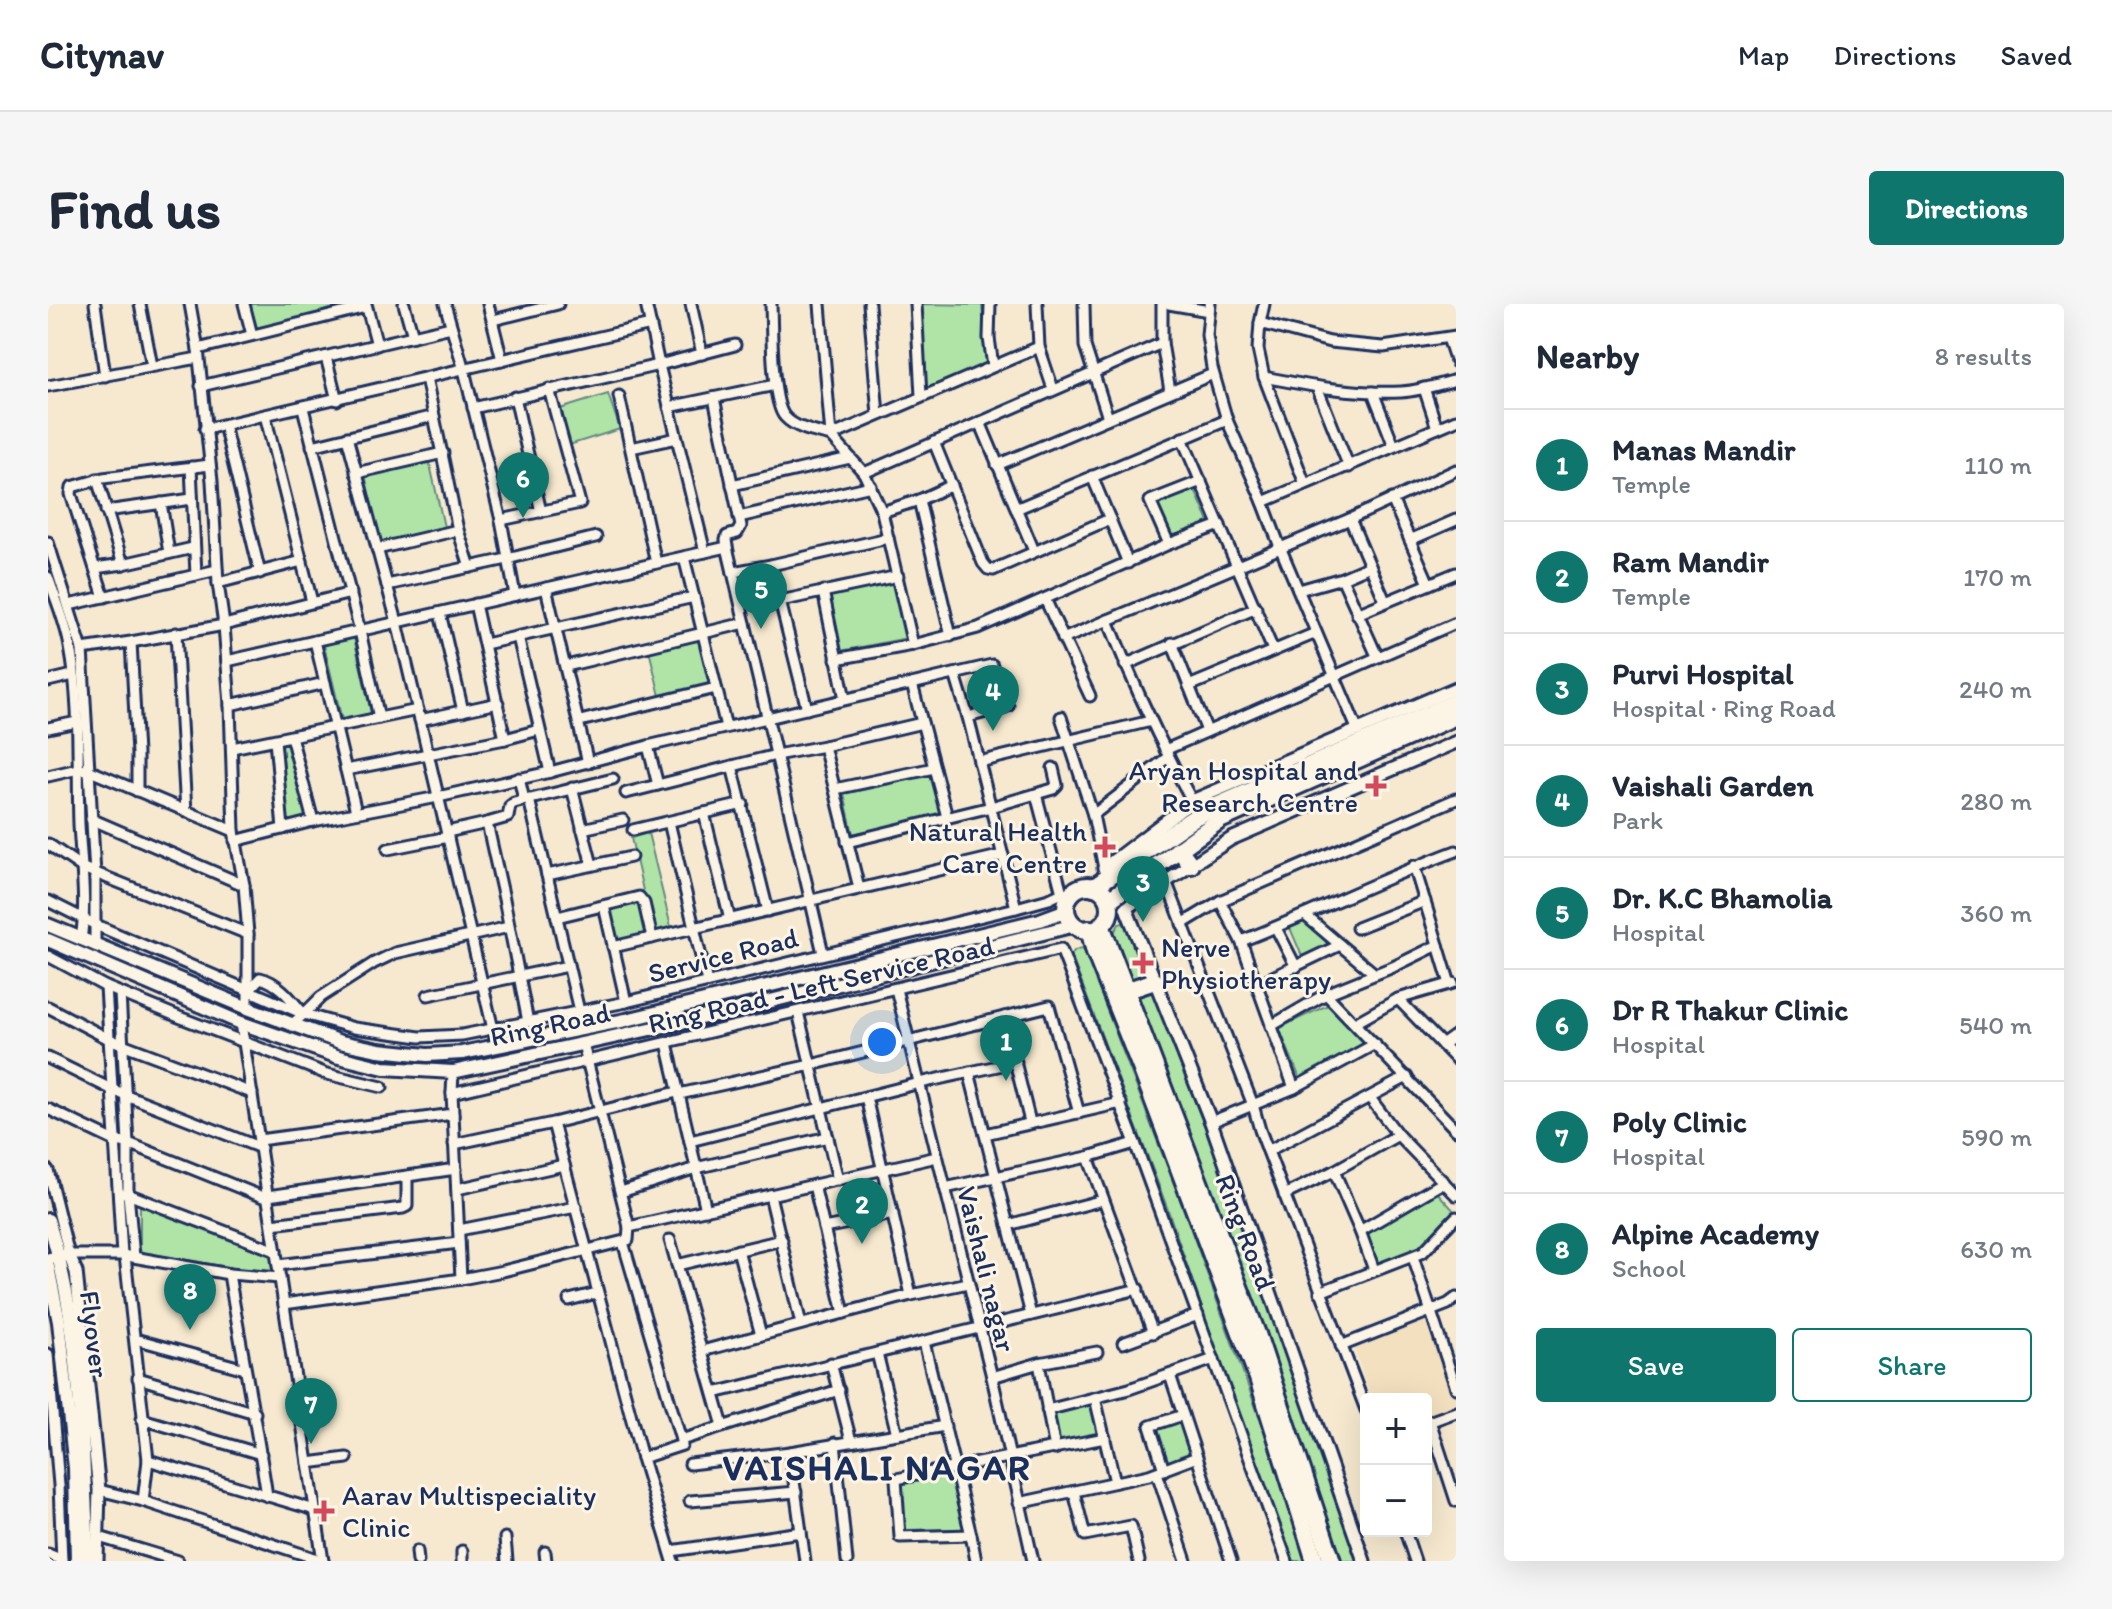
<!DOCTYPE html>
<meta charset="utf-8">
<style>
:root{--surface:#fff;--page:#f6f6f7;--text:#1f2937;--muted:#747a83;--line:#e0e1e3;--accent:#0f766e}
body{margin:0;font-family:Itim,sans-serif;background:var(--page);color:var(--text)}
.controls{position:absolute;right:24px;bottom:24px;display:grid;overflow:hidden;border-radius:8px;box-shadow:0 8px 32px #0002}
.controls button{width:72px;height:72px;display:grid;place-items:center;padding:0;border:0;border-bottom:2px solid var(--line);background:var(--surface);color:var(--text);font:40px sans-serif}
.you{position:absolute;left:834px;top:738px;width:28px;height:28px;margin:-20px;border:6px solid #fff;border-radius:50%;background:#1a73e8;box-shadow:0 0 0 12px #1a73e833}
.badge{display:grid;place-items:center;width:52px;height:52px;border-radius:50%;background:var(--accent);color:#fff;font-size:26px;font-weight:700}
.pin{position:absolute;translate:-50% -66px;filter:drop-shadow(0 2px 4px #0008)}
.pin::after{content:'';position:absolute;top:42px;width:28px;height:24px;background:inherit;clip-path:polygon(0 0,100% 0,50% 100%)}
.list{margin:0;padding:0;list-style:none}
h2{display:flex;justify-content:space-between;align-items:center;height:104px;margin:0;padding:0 32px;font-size:34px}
h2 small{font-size:26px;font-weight:400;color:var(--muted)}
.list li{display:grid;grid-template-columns:52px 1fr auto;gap:24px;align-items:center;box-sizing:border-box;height:112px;padding:0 32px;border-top:2px solid var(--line)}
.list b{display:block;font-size:30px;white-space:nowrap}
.list p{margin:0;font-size:26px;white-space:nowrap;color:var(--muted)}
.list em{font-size:26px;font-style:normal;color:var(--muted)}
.actions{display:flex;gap:16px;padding:24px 32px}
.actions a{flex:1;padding:18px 0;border:2px solid var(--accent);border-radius:8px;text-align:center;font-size:28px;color:var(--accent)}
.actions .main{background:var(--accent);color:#fff}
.map{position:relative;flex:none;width:1408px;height:1257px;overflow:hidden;border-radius:8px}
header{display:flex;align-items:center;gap:48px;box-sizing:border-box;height:112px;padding:0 40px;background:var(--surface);border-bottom:2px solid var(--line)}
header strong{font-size:38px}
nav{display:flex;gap:44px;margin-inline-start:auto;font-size:28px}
.intro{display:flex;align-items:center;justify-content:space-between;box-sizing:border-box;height:192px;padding:0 48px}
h1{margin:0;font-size:56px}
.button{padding:20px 36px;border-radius:8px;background:var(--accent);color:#fff;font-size:28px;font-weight:700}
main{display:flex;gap:48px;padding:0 48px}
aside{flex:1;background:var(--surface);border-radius:8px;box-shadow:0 8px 32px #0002}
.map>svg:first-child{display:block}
</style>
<header>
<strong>Citynav</strong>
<nav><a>Map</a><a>Directions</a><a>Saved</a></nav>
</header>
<div class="intro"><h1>Find us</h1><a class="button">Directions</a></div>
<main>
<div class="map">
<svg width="1408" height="1257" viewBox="0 0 1408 1257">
<rect width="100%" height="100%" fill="#f6e9cf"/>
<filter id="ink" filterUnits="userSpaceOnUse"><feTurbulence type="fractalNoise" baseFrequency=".0125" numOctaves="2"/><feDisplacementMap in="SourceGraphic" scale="16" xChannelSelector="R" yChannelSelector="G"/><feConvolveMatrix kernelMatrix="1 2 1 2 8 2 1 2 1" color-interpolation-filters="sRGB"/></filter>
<g filter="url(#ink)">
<path fill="#f2e0bf" d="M1381,1014l27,80v7l-30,10v-16h-55l-18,-56z"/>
<g fill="#afe4a6" stroke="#658a82" stroke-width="2">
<path d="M202,0h103l-96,25z"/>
<path d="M871,0l63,1 5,58 -62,26z"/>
<path d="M560,90l12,35 -51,16 -12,-35z"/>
<path d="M381,156l15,67 -64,15 -15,-67z"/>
<path d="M1146,184l15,34 -38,16 -14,-34z"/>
<path d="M848,276l11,58 -66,13 -11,-57z"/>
<path d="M306,334l17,75 -29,7 -18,-75z"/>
<path d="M652,335l10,46 -50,11 -11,-46z"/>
<path d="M233,440h9l18,74 -21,6z"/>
<path d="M883,471l9,40 -87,19 -9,-40z"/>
<path d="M600,529l23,94 -53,14 -8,-33 35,-9 -14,-61z"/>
<path d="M1258,617l26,27 -28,13 -14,-33z"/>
<path d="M1079,618l145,382 87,257h-20l-122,-356 -105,-269 7,-12z"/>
<path d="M1035,644l99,257 78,214 46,142h-17l-122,-354 -96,-252 4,-5z"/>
<path d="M1282,700l39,43 -68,34 -22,-53z"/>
<path d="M1387,886l21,23 -40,42 -40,13 -13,-35z"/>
<path d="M92,899l135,52v20l-135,-23z"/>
<path d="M1043,1098l10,33 -42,9 -5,-33z"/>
<path d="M1133,1115l12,36 -25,8 -11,-35z"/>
<path d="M906,1171l13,54 -61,1 -5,-46z"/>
</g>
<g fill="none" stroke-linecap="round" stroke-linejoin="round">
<g stroke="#1b2f5e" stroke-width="15">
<g id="minor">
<path d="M47,0l10,72"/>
<path d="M92,0l12,62"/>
<path d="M142,0l8,45 14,132 6,102 6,42 6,80 4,126 10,54 4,49v74"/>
<path d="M196,0l8,31"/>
<path d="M318,0l11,41"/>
<path d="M356,0l9,32"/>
<path d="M397,0l19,66 37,150 14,75"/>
<path d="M440,0l14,56"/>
<path d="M598,0l13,61 46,187"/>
<path d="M643,0l11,50"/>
<path d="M723,0c1,23 0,98 14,113 11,12 31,15 46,19l208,-89"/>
<path d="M772,0l11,132 33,37 18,39 31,133"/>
<path d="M821,0l9,111"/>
<path d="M868,0l5,92"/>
<path d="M942,0l-1,34 4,28"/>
<path d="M989,0l2,43 14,42"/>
<path d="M1036,0l1,42 23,72"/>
<path d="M1114,0v39l8,48"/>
<path d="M1121,0l40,7"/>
<path d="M1162,0l-3,31 5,33 15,52 36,82 17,45 78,184"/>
<path d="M1216,0l-4,19 -2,26 6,28 41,107"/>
<path d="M445,16l65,-16"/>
<path d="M1212,19l70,19 53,5 73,-11"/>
<path d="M1400,34l8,24"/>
<path d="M150,45l168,-42"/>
<path d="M278,53l11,43"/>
<path d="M1216,73c45,9 90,17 137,15 18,-1 37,-7 55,-12"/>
<path d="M378,74l32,152 12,37"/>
<path d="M0,82l150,-28"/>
<path d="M153,82l250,-59"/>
<path d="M1269,83l32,80"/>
<path d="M1376,84l13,40"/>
<path d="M1325,88l21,54"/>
<path d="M571,92l37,167"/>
<path d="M467,93l26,115"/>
<path d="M666,94l27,128 -4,7 -10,3 -1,4 1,7 96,406"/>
<path d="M621,103l106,-22"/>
<path d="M255,104l57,223 19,87"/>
<path d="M425,104l186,-43 76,-20"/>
<path d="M217,111l47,187"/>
<path d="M932,118l54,129"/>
<path d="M176,121l36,148"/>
<path d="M157,125l446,-104"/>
<path d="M299,133l50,185 100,424"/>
<path d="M1134,134l91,212"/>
<path d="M886,138l49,121 5,6 5,1 117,-51"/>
<path d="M264,142l122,-30"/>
<path d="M583,144l46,-10"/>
<path d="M949,161l216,-91"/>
<path d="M143,163l5,108"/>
<path d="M308,169l87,-20"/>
<path d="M816,169l298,-130"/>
<path d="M1044,172l36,87"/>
<path d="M49,175l26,85"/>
<path d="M684,181l118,-27"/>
<path d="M1344,195l37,85"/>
<path d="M871,196l32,136"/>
<path d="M1215,198l193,-82"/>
<path d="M113,199l8,50"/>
<path d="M968,205l211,-89"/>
<path d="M58,207l86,-12"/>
<path d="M834,208l37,-12 33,-15"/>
<path d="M691,213l132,-31"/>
<path d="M1302,215l35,82"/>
<path d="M453,216l79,-17 -31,-114"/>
<path d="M1362,236l46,-20"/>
<path d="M0,238l34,107 13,225v72"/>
<path d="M1121,240l-19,-43 51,-20"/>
<path d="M329,245l81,-19"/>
<path d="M636,253l42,170"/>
<path d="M723,261l36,144"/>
<path d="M47,264l28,-4 70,-16"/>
<path d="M685,268l38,-7 117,-27"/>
<path d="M0,273c8,23 18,46 22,70 11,58 7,118 9,177 2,39 8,78 2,116"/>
<path d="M1294,274l35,78"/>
<path d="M170,279l84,-22"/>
<path d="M339,281l120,-26 89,-22"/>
<path d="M498,284l42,175"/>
<path d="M1251,286l43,-12 28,-12"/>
<path d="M775,287l22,108"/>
<path d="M56,293l-33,-103 1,-7 31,-9 107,-13"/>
<path d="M997,295l45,97"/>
<path d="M732,297l118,-25"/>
<path d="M427,300l30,135"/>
<path d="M21,301l148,-35"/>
<path d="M392,309l23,98"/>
<path d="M1309,310l99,-41"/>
<path d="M1060,316c24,62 52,122 84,181"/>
<path d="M128,329l10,179"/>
<path d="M470,333l32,135"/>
<path d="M1015,335l287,-120 106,-49"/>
<path d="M267,337l41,171"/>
<path d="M83,338l6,112v37"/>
<path d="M1124,339l35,88"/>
<path d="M437,340l209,-47"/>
<path d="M34,345l49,-7 93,-17 127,-32"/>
<path d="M788,355l77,-14 65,-17 191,-84 51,-19"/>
<path d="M179,357l500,-114"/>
<path d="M1077,361l131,-57"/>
<path d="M518,362l179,-43"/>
<path d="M907,370l13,43 48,191"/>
<path d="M0,377l25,-6"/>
<path d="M864,380l35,133"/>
<path d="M1141,382l127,-53"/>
<path d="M182,401l95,-22"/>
<path d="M920,413l40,-11"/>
<path d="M1013,413l32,98 11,53"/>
<path d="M372,416l78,-17"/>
<path d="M532,417l136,-33"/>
<path d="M0,424l29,-6"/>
<path d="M243,432l22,85"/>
<path d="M227,436l8,89"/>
<path d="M600,442l10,39"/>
<path d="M776,442l35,142"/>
<path d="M184,444l186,-38"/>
<path d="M1117,446l291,-127"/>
<path d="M931,458l172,-41"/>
<path d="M684,462l36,145"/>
<path d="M298,466l159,-31 34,-9"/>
<path d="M0,472l30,-7 10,1 146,61"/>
<path d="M471,474l5,22"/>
<path d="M524,484l20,77"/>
<path d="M787,485l99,-21"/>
<path d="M578,489l150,-38 48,-9 98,-23"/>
<path d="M988,490l26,99"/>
<path d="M481,495l50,212"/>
<path d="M656,509l26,107"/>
<path d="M1045,511l75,-58"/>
<path d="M43,515l153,66"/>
<path d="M621,518l38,160"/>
<path d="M439,519l21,-6 2,-11 4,-3 99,-24"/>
<path d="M534,525l41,-9"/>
<path d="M585,526l110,-26"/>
<path d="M399,528l40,-9 17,76 24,123"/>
<path d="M187,537l78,-20 125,-24 112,-25 98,-26 344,-81"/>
<path d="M799,538l144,-35 62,-18 4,-4 -4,-17"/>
<path d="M0,540l35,24 165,66"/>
<path d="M340,545l60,-12"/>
<path d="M1366,562l36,118"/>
<path d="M499,571l84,-18"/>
<path d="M1118,577l87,224 7,25 106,280"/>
<path d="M0,597l48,24 208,89 17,-17 53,-34 21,-10 114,-26"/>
<path d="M1172,597l21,40 53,147"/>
<path d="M556,602l22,96"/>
<path d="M509,613l82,-20 5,6 8,35"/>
<path d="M1134,620l38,-23 236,-102"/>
<path d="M1228,624l20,39"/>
<path d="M1309,624l68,-27"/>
<path d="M1193,637c73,-28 142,-63 215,-90"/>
<path d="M1292,641l35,29"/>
<path d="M565,643l390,-92"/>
<path d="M0,652l58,31 73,30 148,57 55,13"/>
<path d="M1210,680l82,-39 -34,-29"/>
<path d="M58,683l16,268"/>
<path d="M848,685l96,388 41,184"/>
<path d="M200,687l12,-13c18,4 31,21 42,34"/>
<path d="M72,689l8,150v51l6,63"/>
<path d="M1278,690l130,136"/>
<path d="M380,691l140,-29"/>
<path d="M1350,695l58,60"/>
<path d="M0,703l61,32 143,54"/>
<path d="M750,708l40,168"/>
<path d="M956,713l26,105"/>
<path d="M193,719l82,538"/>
<path d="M1307,719l43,-24 55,-16"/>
<path d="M243,721l13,-11 50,14 66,9 42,-2 164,-33 390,-94 33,-9 13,-6 6,6"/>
<path d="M1223,722l55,-32 67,-27 45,-22"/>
<path d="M619,739l39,167"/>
<path d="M1394,741l14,-10"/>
<path d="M0,754l63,31 150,59"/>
<path d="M405,768l-1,21 9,186"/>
<path d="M921,768l62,243"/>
<path d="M404,789l609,-144 74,194 152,418"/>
<path d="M631,790l132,-29 238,-59 30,107"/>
<path d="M818,793l45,198"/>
<path d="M1322,794l28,37 58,60"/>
<path d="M0,805l67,32 13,2 140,56"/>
<path d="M1163,818l83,-34 81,-44"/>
<path d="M505,819l89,335 31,103"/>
<path d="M937,830l136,-31"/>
<path d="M211,836l194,-26"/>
<path d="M642,837l230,-58 96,-21"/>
<path d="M406,840l99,-21 120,-30"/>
<path d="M1220,847l139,-74"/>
<path d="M1040,853l65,176"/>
<path d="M0,866l21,85h53l107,19 51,4"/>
<path d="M1286,867l26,60 14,39"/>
<path d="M766,881l30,128"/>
<path d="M897,884l143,-31 47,-14"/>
<path d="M409,885l107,-24"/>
<path d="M573,888l75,-24 132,-31"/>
<path d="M77,889l151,58"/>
<path d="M722,891l31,129"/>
<path d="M1236,891l50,-24 64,-36"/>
<path d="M220,892l188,-27"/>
<path d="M224,920l131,-16 4,-2v-29"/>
<path d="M960,921l95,-25"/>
<path d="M581,923l308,-70"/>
<path d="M776,924l69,-14"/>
<path d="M411,926l117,-23"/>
<path d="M1312,927l84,-49"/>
<path d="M622,936l53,186"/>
<path d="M575,938l58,198"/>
<path d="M690,946l23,85"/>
<path d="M77,952l23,204 -5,41"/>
<path d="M1365,953l43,131"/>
<path d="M230,961l181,-22"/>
<path d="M629,961l105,-25"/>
<path d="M181,970c12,74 27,148 38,222"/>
<path d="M1272,988l103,-40 33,-35"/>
<path d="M521,996l28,-7"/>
<path d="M236,1000l177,-25 42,-8 125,-31 1,-13 -46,-183"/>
<path d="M87,1035l110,30"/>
<path d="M876,1038l47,193 5,26"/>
<path d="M1075,1039l75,-28"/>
<path d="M1293,1042l107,-42 8,-6"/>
<path d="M654,1047l209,-56 57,-12"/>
<path d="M829,1049l20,81"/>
<path d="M0,1050l11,131 3,76"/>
<path d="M783,1059l20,78"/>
<path d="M991,1059l16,86"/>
<path d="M1122,1071l61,186"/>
<path d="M944,1073l47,-14 58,-11"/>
<path d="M90,1074l117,35"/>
<path d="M666,1089l424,-104"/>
<path d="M1047,1094l20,84"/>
<path d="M999,1106l82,-21 85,-30"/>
<path d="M94,1115l119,35"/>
<path d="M1382,1117l26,80"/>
<path d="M1378,1119l30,-11"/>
<path d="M787,1139l12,118"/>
<path d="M742,1148l15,109"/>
<path d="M594,1154l40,-13 -1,-5 158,-50"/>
<path d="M100,1156l167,50"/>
<path d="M260,1159l39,-5"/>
<path d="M642,1160l100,-12 155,-26"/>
<path d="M1116,1166l-14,-44 33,-11"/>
<path d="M1109,1169l29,88"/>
<path d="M51,1186l44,11 180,60"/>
<path d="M1026,1188l11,43 46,-9 8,35"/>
<path d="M642,1197l106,-9"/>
<path d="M971,1199l130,-28 48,-18"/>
<path d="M1357,1227l10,30"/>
<path d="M923,1231l-71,2 -4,-58 209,-41"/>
<path d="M51,1233l79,24"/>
<path d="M457,1234l2,23"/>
<path d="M369,1247l1,10"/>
<path d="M414,1247v10"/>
<path d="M623,1247l130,-19"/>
<path d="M497,1248l1,9"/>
<path d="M0,1250l14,6"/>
</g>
</g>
<g stroke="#1b2f5e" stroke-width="17">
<g id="tertiary">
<path d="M1060,574l-4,-10 88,-67 264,-113"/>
<path d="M0,955l21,-4 7,17 23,218 -2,71"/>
<path d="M1316,1257l-153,-439 -85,-214 105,-69 225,-97"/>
</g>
</g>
<g stroke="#1b2f5e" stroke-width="18">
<g id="secondary">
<path d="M0,621l200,83 92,34 39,8 48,5 35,-2 164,-33 414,-100 27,-10"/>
<path d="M0,636l193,83 98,34 45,11 69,4 266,-58 356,-89"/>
<path d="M0,916c22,69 29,140 34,212 2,43 5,86 5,129"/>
<path d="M0,963l11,55 16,146 2,93"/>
</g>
</g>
<g stroke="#1b2f5e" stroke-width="22">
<g id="trunk">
<path d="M1131,545l12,16"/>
<circle cx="1040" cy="604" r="22"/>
<path d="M1046,583l101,-70 19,-10 242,-105"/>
<path d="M1061,596l111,-80 236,-104"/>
<path d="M1053,621l156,409 75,227"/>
<path d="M1041,625l6,23 47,118 116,308 57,183"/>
<path d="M1077,687l30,-10"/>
</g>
</g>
<use href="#minor" stroke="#fcf5e5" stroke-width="9"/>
<use href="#tertiary" stroke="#fcf5e5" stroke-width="11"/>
<use href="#secondary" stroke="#fcf5e5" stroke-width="12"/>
<use href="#trunk" stroke="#fcf5e5" stroke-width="16"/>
</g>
</g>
<g fill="#d1495b" stroke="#fcf5e5" stroke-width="3">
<path d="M1324 470h8v8h8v8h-8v8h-8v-8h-8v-8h8z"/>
<path d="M1053 531h8v8h8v8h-8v8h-8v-8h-8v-8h8z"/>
<path d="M1091 647h8v8h8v8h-8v8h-8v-8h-8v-8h8z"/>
<path d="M272 1195h8v8h8v8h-8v8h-8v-8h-8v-8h8z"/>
</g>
<g text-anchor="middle" stroke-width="6" stroke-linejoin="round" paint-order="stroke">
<g font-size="28" fill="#1b2f5e" stroke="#fcf5e5" text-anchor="end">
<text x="1310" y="476">Aryan Hospital and<tspan x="1310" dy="32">Research Centre</tspan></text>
<text x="1039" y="537">Natural Health<tspan x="1039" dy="32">Care Centre</tspan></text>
<text x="1113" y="653" text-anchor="start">Nerve<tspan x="1113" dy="32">Physiotherapy</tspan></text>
<text x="294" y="1201" text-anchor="start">Aarav Multispeciality<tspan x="294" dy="32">Clinic</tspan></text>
</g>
<g font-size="28" fill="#1b2f5e" stroke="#fcf5e5">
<text transform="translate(675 651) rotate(-14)" y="10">Service Road</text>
<text transform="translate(773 680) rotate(-13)" y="10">Ring Road - Left Service Road</text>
<text transform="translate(502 720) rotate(-12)" y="10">Ring Road</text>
<text transform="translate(1198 928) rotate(69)" y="10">Ring Road</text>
<text transform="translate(939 965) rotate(76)" y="10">Vaishali nagar</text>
<text transform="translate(47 1030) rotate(83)" y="10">Flyover</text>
</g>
<g font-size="36" font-weight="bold" letter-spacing="2" fill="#1b2f5e" stroke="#fcf5e5">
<text x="829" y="1176">VAISHALI NAGAR</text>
</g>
</g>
</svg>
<div class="controls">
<button>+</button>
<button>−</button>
</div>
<div class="you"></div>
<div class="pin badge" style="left:958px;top:777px">1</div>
<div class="pin badge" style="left:814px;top:940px">2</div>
<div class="pin badge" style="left:1095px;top:618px">3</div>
<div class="pin badge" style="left:945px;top:427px">4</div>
<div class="pin badge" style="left:713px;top:325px">5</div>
<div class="pin badge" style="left:475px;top:214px">6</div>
<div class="pin badge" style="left:263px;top:1140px">7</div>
<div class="pin badge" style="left:142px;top:1026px">8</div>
</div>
<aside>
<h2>Nearby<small>8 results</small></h2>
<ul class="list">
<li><span class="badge">1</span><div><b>Manas Mandir</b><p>Temple</p></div><em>110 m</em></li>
<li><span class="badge">2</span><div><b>Ram Mandir</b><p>Temple</p></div><em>170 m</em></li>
<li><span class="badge">3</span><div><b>Purvi Hospital</b><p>Hospital · Ring Road</p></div><em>240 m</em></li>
<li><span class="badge">4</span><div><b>Vaishali Garden</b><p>Park</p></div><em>280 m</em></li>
<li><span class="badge">5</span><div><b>Dr. K.C Bhamolia</b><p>Hospital</p></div><em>360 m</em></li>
<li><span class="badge">6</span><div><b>Dr R Thakur Clinic</b><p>Hospital</p></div><em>540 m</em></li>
<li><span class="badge">7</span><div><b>Poly Clinic</b><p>Hospital</p></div><em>590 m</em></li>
<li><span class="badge">8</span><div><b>Alpine Academy</b><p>School</p></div><em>630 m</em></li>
</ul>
<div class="actions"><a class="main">Save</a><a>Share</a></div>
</aside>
</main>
